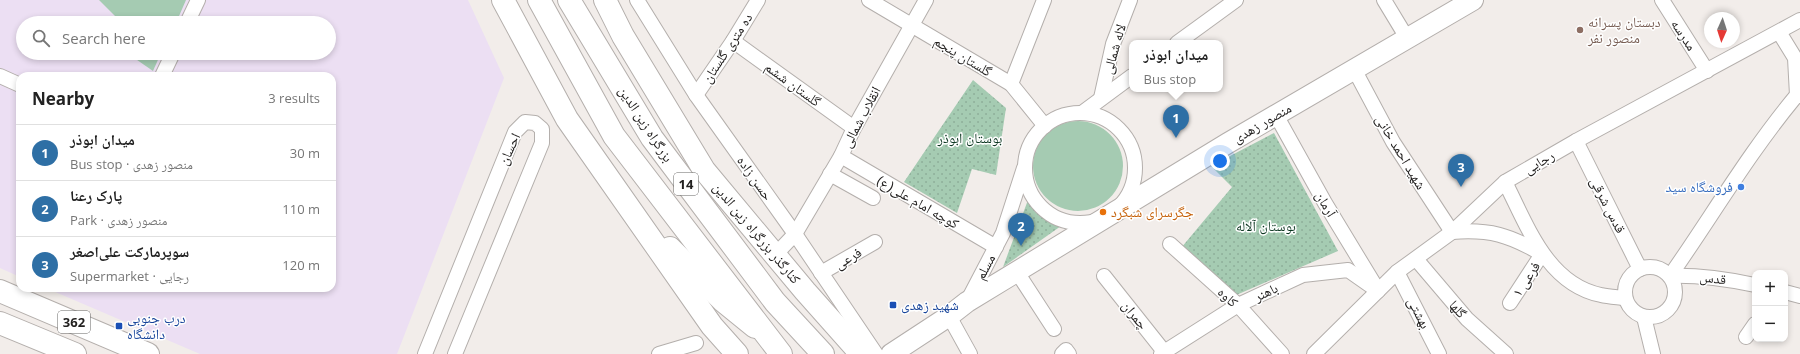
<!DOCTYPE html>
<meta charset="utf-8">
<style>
:root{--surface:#fff;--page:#f6f6f6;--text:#222;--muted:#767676;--line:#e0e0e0;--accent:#2e6fa5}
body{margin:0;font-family:"Open Sans","Noto Naskh Arabic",sans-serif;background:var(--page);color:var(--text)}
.controls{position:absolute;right:12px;bottom:12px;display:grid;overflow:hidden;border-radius:8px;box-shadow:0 2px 6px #0003}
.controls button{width:36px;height:36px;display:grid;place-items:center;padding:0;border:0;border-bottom:1px solid var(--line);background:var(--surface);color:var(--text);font:20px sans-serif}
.compass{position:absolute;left:1704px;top:12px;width:36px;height:36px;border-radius:50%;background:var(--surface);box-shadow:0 2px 6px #0003;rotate:183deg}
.you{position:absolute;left:1220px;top:161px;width:14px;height:14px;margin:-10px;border:3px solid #fff;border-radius:50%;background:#1a73e8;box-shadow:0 0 0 6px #1a73e833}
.badge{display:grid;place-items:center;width:26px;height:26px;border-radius:50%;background:var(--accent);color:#fff;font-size:13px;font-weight:700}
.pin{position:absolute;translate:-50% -33px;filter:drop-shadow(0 1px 2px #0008)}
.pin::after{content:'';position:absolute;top:21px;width:14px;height:12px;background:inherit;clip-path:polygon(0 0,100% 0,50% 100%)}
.popup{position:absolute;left:1129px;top:40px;width:94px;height:52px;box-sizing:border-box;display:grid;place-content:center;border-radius:8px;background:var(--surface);filter:drop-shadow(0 1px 3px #0005);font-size:13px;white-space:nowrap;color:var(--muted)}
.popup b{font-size:15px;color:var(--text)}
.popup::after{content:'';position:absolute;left:50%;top:100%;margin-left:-8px;border:8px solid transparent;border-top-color:var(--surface)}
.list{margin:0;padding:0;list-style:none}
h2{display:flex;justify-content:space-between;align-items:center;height:52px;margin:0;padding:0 16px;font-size:17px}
h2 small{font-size:13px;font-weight:400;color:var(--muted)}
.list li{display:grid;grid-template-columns:26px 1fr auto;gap:12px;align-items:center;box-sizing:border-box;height:56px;padding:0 16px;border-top:1px solid var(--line)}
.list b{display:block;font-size:15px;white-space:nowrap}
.list p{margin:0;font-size:13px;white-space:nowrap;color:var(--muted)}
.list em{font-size:13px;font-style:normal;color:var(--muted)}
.icon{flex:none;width:22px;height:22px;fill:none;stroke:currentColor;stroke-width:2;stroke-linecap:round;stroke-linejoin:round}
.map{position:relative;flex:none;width:1800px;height:354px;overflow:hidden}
.search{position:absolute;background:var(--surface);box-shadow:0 2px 6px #0003;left:16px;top:16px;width:320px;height:44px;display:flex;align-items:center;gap:10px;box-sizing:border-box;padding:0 14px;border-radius:22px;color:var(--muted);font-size:15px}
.panel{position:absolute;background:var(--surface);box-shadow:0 2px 6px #0003;left:16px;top:72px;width:320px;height:220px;border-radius:12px}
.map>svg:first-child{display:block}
</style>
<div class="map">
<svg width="1800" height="354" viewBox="0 0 1800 354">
<defs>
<pattern id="park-dots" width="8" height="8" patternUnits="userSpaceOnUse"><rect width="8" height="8" fill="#a5cbb2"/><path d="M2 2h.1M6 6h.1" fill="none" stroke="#8eae99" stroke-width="1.8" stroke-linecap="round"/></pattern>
</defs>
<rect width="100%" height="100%" fill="#f2edea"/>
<path fill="#ecdff3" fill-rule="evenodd" d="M0,0h468l36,78 -107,276h-197l-154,-66h286v-212h-312v201l-20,-9zM23,23h306v30h-306z"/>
<g fill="#a5cbb2">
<path d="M99,0h87l-10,23h-57l-1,-4z"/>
<path d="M127,53h34l-8,18z"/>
<circle cx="1078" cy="166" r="45"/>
</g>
<g fill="url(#park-dots)">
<path d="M973,80l33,28 -10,67 -24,-6 -15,44 -53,-31z"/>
<path d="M1274,133l64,118 -104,45 -53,-48 51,-61 -21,-21z"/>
<path d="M1028,200l33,26 -58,41z"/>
</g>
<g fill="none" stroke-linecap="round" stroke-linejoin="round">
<g stroke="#b4afac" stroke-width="16">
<g id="minor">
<path d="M637,0l59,95 99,139 81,120"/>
<path d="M869,0l142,84 34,42"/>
<path d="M1384,0l23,38"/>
<path d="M1662,0l45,71"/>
<path d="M187,23l11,-23"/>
<path d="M1779,32l16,26 2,37"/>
<path d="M733,41l121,87"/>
<path d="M1177,43l59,-43"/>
<path d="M1354,69l39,73 59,90c38,-3 57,3 90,22l-32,49"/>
<path d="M0,76l20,9"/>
<path d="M162,76l11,-23"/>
<path d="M1011,84l33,-84"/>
<path d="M696,95l37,-54 25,-41"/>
<path d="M1101,98l12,-54 17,-44"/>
<circle cx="1080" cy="168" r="55"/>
<path d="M1082,113l50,-37"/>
<path d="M1276,115l49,88 51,84"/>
<path d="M1576,141l64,128"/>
<path d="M841,156l155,91"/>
<path d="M830,174l43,24"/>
<path d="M1505,182c22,43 42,102 96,113 8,2 16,2 24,3"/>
<path d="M1170,244l68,61 44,49"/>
<path d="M775,255l20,-21 46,-78 13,-28 72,-128"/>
<path d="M1416,259l51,60 39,35"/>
<circle cx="1650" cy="292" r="25"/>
<path d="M1017,272l37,57"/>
<path d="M1397,272l42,82"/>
<path d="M821,273l54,-31"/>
<path d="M1104,276l62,78"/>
<path d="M1670,276c42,-60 80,-125 127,-181l3,1"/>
<path d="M1670,276c29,-1 56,3 85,9"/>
<path d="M1785,292l15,4"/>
<path d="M967,302l36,-69 21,-65"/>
<path d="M949,316l21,38"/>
<path d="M1644,317l9,37"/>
<path d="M1746,337l9,-13"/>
<path d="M425,354l90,-222 10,-10 10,1 7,6v14l-87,211"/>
<path d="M659,354l37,-11"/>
<path d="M1062,354l4,-4 3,4"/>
<path d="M1161,354l77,-49 65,-30 45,-5 30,21"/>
<path d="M1314,354l83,-82 55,-40 53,-50 71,-41 224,-121"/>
</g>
</g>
<g stroke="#b4afac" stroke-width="22">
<path id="secondary" d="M891,354l58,-38 18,-14 261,-159 245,-143"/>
</g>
<g stroke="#b4afac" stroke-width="24">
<g id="primary">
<path d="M503,0l64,119 145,207 25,28"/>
<path d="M605,0l18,36 81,134 101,121 56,63"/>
<path d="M670,248l53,53 32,26"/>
<path d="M0,291l148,63"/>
<path d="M0,323l75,31"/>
</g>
</g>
<g stroke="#b4afac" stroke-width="24">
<g id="trunk">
<path d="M539,0l75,136 167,218"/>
<path d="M569,0l83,138 123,164 48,52"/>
</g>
</g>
<use href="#minor" stroke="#fff" stroke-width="14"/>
<use href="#secondary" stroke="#fff" stroke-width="20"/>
<use href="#primary" stroke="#fff" stroke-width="22"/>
<use href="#trunk" stroke="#fff" stroke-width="22"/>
</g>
<circle fill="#8d6e63" stroke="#fff" stroke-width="1.5" cx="1580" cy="30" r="4"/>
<circle fill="#3f7fe0" stroke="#fff" stroke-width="1.5" cx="1741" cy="187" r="4"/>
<circle fill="#e8710a" stroke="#fff" stroke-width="1.5" cx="1103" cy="212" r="4"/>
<g fill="#1a4fb4" stroke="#fff" stroke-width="1.5">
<rect x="889" y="301" width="8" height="8" rx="2"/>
<rect x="115" y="322" width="8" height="8" rx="2"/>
</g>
<g text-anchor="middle" stroke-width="3" stroke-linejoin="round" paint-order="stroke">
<g fill="#fff" stroke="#656463" stroke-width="1">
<rect x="674" y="173" width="24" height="22" rx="3"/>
<rect x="58" y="311" width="32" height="22" rx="3"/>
</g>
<g font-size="13" font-weight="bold" fill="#232120">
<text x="686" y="189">14</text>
<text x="74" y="327">362</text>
</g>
<g font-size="14" fill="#785e54" stroke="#fff" text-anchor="start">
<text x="1588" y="27">دبستان پسرانه<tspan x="1588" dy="16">منصور نفر</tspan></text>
</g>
<g font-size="14" fill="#232120" stroke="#fff">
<text transform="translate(1684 35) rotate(57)" y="5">مدرسه</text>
<text transform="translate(727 48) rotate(-57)" y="5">ده متری گلستان</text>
<text transform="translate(1114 49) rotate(-74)" y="5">لاله شمالی</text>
<text transform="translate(963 56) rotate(31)" y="5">گلستان پنجم</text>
<text transform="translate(793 84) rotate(36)" y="5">گلستان ششم</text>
<text transform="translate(861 117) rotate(-62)" y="5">انقلاب شمالی</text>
<text transform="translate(1262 123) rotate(-30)" y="5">منصور زهدی</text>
<text transform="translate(646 124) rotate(57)" y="5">بزرگراه زین الدین</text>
<text transform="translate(509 149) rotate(-65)" y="5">احسان</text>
<text transform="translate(1401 152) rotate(59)" y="5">شهید احمد خانی</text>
<text transform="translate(1539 162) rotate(-30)" y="5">رجایی</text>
<text transform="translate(755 178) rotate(55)" y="5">حسن زاده</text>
<text transform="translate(918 202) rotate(30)" y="5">کوچه امام علی(ع)</text>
<text transform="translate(1326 204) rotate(60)" y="5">آرمان</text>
<text transform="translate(1608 205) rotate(63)" y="5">قدس شرقی</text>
<text transform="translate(757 233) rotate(50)" y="5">کنارگذر بزرگراه زین الدین</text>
<text transform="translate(848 258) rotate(-30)" y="5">فرعی</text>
<text transform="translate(985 267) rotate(-62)" y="5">مسلم</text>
<text transform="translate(1713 278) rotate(7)" y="5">قدس</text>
<text transform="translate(1526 279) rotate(-57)" y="5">فرعی ۱</text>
<text transform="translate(1266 292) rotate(-25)" y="5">باهنر</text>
<text transform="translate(1228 297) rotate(43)" y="5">کاوه</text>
<text transform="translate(1458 309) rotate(49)" y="5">گلها</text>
<text transform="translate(1419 313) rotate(63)" y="5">بهشتی</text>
<text transform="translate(1135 315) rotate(52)" y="5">چمران</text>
</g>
<g font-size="14" fill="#0b3620" stroke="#fff">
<text x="970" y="143">بوستان ابوذر</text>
<text x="1266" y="231">بوستان آلاله</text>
</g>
<g font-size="14" fill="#366cbe" stroke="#fff" text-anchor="end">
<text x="1733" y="192">فروشگاه سید</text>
</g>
<g font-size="14" fill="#c56008" stroke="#fff" text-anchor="start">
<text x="1111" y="217">جگرسرای شبگرد</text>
</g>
<g font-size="14" fill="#164399" stroke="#fff" text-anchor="start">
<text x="901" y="310">شهید زهدی</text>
<text x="127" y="323">درب جنوبی<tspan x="127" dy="16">دانشگاه</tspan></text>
</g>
</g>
</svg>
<div class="controls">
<button>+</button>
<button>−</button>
</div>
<svg class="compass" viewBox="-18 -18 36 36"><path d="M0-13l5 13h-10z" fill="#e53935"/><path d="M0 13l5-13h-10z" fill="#767676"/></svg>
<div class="you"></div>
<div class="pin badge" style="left:1176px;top:138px">1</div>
<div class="popup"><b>میدان ابوذر</b>Bus stop</div>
<div class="pin badge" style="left:1021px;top:246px">2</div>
<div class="pin badge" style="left:1461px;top:187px">3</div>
<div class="search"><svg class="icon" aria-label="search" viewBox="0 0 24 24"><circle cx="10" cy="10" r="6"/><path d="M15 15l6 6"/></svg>Search here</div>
<section class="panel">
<h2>Nearby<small>3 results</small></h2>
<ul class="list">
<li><span class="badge">1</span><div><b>میدان ابوذر</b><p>Bus stop · منصور زهدی</p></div><em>30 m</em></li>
<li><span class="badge">2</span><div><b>پارک رعنا</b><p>Park · منصور زهدی</p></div><em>110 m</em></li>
<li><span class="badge">3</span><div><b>سوپرمارکت علی‌اصغر</b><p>Supermarket · رجایی</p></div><em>120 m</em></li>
</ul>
</section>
</div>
